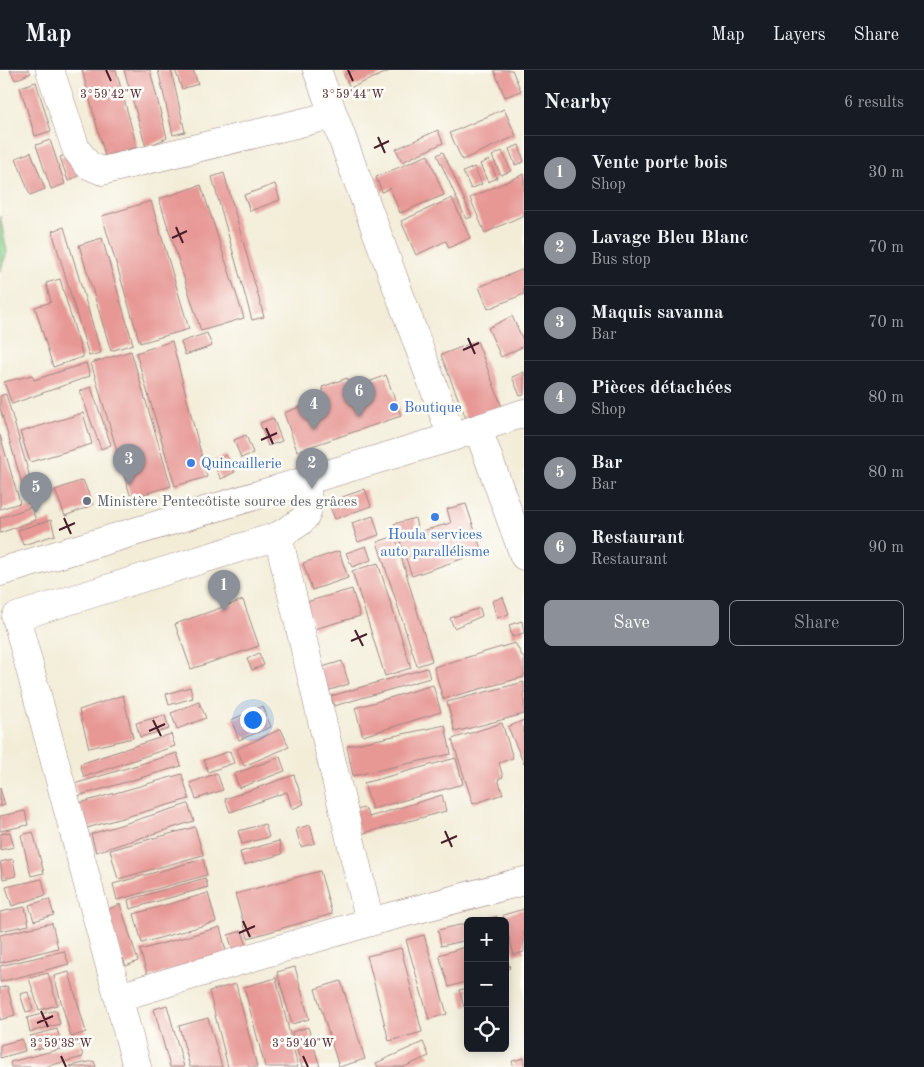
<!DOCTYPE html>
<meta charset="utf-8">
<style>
:root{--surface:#171b24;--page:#242831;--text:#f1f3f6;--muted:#9ea1a6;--line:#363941;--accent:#8c9099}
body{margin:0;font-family:"Old Standard TT",serif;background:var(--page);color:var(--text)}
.controls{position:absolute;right:15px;bottom:15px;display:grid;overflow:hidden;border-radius:8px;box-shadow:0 2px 12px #0003}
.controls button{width:45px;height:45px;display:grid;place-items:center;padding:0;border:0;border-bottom:1px solid var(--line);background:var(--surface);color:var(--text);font:25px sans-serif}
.you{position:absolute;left:252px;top:649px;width:18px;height:18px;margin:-12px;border:4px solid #fff;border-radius:50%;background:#1a73e8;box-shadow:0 0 0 8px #1a73e833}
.badge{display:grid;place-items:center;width:32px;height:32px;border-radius:50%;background:var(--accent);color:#fff;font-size:16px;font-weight:700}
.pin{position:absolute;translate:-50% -41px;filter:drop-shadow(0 1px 2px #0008)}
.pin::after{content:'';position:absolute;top:26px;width:18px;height:15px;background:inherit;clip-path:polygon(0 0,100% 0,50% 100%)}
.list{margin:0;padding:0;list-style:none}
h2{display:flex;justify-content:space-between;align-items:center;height:65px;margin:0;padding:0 20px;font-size:21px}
h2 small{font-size:16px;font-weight:400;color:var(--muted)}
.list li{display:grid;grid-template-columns:32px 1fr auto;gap:15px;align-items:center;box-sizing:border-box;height:75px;padding:0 20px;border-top:1px solid var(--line)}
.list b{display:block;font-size:19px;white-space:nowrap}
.list p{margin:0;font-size:16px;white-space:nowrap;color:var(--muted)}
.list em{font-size:16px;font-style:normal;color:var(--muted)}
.actions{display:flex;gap:10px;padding:15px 20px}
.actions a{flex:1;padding:11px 0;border:1px solid var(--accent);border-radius:8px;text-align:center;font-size:18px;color:var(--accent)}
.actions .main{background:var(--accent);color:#fff}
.icon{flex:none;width:28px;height:28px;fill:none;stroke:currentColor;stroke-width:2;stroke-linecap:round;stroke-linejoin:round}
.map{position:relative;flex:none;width:524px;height:997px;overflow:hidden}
header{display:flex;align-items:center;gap:30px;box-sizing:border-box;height:70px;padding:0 25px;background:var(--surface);border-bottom:1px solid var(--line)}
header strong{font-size:24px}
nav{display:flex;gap:28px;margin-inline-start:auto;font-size:18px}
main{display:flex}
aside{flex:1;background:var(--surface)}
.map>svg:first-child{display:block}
</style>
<header>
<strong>Map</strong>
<nav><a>Map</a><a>Layers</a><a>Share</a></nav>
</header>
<main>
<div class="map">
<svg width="524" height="997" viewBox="0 0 524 997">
<rect width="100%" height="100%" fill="#fdfcf7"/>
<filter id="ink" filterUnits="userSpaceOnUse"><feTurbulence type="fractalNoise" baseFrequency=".02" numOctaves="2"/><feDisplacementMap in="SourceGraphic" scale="10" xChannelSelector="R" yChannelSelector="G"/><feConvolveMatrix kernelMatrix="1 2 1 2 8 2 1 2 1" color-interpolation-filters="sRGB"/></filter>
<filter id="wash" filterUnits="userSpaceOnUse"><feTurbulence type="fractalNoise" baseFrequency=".0096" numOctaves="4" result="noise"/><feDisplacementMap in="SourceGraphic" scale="20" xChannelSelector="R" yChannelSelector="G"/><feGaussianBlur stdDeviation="1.12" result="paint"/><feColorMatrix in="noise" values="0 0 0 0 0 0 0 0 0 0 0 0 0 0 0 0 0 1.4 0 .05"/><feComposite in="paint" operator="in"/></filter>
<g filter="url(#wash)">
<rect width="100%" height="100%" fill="#f3edd8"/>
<path fill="#93dd99" stroke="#6e7e62" d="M0,146l7,36 -7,19z"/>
<g id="blocks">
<g fill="#e79895">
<path d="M10,0h19l2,3 -16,7z"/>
<path d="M82,0h34l21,77 -32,9z"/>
<path d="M124,0h26l17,68 -21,9z"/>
<path d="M158,0h13l14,62 -12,3z"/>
<path d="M175,0h18l5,14 -16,5z"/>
<path d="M354,0h38l-42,18 -6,-13z"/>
<path d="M494,0h18l9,21 -16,6z"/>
<path d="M36,12l15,49 -16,5 -15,-49z"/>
<path d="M504,39l12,27 -54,24 -12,-27z"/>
<path d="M438,60l5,13 -41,19 -6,-13z"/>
<path d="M50,70l15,44 -14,5 -15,-44z"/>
<path d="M519,75l5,17 -9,3 -6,-16z"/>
<path d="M502,81l9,20 -10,4 -9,-19z"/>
<path d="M31,82l14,37 -15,6 -14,-37z"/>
<path d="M443,82l29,65 -6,2 -29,-64z"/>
<path d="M70,83l8,23 -10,5 -8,-24z"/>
<path d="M428,85l16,40 -44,18 -10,-25 -8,4 -6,-15z"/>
<path d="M489,90l8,18 -9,4 -8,-18z"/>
<path d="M474,97l8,17 -11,5 -8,-17z"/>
<path d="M224,103l40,144 -12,3 -40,-143z"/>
<path d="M524,104v41l-39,18 -15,-35z"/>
<path d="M275,114l5,16 -30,11 -6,-16z"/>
<path d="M201,115l43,133 -43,13 -42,-132z"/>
<path d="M452,128l18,40 -21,10 -3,-7 -30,14 -15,-34z"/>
<path d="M151,131l38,128 -49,14 -38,-127z"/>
<path d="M64,157l37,126 -12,3 -37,-125z"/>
<path d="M102,168l31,106 -22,7 -32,-106z"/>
<path d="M524,199v25l-36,15 -9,-22z"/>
<path d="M60,209l23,78 -30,10 -18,-60 16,-5 -5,-19z"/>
<path d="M512,246l12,26v4l-23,11 -13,-29z"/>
<path d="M207,263l5,13 -27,9 -4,-13z"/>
<path d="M172,271l35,136 -32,9 -39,-133z"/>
<path d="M477,271l25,66 -35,14 -26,-66z"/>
<path d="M131,281l40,135 -40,12 -40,-135z"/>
<path d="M86,293l4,13 -78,28 -8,-22 28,-7 2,5z"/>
<path d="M524,302v23l-4,1 -8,-19z"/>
<path d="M386,305l15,41 -104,35 -13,-38 41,-16 -3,-10 25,-9 5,11z"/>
<path d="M91,317l20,58 -10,4 -21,-58z"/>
<path d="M6,324l31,108 -9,2 -28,-96v-12z"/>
<path d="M83,343l9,31 -62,18 -10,-30z"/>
<path d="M273,348l9,23 -14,5 -8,-23z"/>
<path d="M0,365l20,68 -20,6z"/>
<path d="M246,365l7,18 -12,5 -7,-18z"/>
<path d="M226,385l9,17 -14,7 -9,-17z"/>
<path d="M83,410l10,25 -28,11 -10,-26z"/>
<path d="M365,419l6,17 -36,13 -7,-17z"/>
<path d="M466,434l16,48 -70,24 -18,-52 21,-6 3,14 33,-9 -4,-14z"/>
<path d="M31,437l5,13 -36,13v-15z"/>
<path d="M373,446l6,19 -21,7 -6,-19z"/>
<path d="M51,450l4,15 -32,10 -5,-15z"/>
<path d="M395,466l37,125 -15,5 -40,-124z"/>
<path d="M366,476l5,14 -19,7 -6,-14z"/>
<path d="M339,481l9,27 -36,12 -9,-27z"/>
<path d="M378,493l33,105 -26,8 -33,-105z"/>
<path d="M352,519l8,27 -46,13 -8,-27z"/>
<path d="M503,527l6,17 -12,4 -5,-17z"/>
<path d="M243,530l16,46 -68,23 -16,-45z"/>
<path d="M480,538l2,8 -28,12 -4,-10z"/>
<path d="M522,551l2,12 -12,4 -3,-12z"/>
<path d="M515,573l9,16v18l-81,22 -9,-32z"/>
<path d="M259,583l5,12 -12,5 -5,-11z"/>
<path d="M342,591l7,23 -25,8 -8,-23z"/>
<path d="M427,598l3,10 -96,28 -3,-10z"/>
<path d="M524,612v32l-69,18 -8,-30z"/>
<path d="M433,615l8,27 -78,24 -8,-28z"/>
<path d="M190,617l3,11 -24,7 -3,-11z"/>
<path d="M123,625l10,43 -44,10 -10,-38z"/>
<path d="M199,632l7,16 -29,11 -6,-16z"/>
<path d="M263,636l8,21 -32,13 -8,-20z"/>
<path d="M165,645l4,14 -29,8 -4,-14z"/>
<path d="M524,650v44l-16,-37z"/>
<path d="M502,653l11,35 -14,5 4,14 -5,2 5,15 -30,10 -21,-65z"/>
<path d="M445,655l6,29 -98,22 -6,-30z"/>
<path d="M281,659l8,18 -45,19 -7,-17z"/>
<path d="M171,664l4,12 -91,31 -4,-13z"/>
<path d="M230,681l4,12 -26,9 -4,-12z"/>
<path d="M177,683l4,13 -103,30 -4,-12z"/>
<path d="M280,687l5,14 -46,17 -5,-14z"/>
<path d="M456,688l7,26 -91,25 -8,-26z"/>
<path d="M217,703l6,17 -27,9 -6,-16z"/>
<path d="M182,704l7,25 -102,29 -7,-25z"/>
<path d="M294,705l10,29 -12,5 -5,-17 -57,20 -5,-13z"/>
<path d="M0,718l5,17 -5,2z"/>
<path d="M442,725l4,16 -85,23 -11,-23 15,-3 4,9z"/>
<path d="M188,734l6,17 -98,31 -5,-18z"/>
<path d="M25,741l3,14 -28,6v-15z"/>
<path d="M265,754l4,13 -27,7 -4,-13z"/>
<path d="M310,755l5,18 -14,4 -5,-18z"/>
<path d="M195,757l8,28 -85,24 -8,-29z"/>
<path d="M10,762l4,15 -14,3v-16z"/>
<path d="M33,762l11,41 -13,3 -10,-41z"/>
<path d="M279,771l3,13 -38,11 -4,-13z"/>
<path d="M13,789l3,17 -13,3 -3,-17z"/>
<path d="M203,789l4,16 -90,25 -4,-16z"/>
<path d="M320,801l12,43 -84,24 -13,-44z"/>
<path d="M205,808l3,9 -78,22 -2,-9z"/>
<path d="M42,809l4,16 -34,11 -6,-19z"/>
<path d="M208,823l8,29 -74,21 -8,-29z"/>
<path d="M49,829l5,16 -20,6 -5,-16z"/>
<path d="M120,834l18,57 -12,5 -21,-55z"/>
<path d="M25,837l4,18 -29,6v-19z"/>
<path d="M524,839v43l-10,3 -11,-40z"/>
<path d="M497,846l1,5h-19v-1z"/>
<path d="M52,853l6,25 -58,15v-28z"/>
<path d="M468,853v17l-27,6 -3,-16z"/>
<path d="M220,857l7,28 -79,22 -8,-27z"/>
<path d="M242,861l6,18 -14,4 -6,-18z"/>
<path d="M424,865l23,79 -18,5 -23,-79z"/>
<path d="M468,876v35l-19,6 -10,-32z"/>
<path d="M401,878l21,84 -33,9 -22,-85z"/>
<path d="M64,881l5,13 -69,18v-16z"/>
<path d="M505,883l5,15 -5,2z"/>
<path d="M295,897l14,52 -17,5 -15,-52z"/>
<path d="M69,902l17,60 -15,5 -17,-61z"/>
<path d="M48,903l9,32 -18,5 -10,-32z"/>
<path d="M276,908l22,89h-33l-21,-80z"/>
<path d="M341,911l24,78 -26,8 -24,-78z"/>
<path d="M236,914l21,83h-29l-19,-76z"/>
<path d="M7,916l8,29 -15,5v-32z"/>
<path d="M468,918v18l-4,1 -5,-17z"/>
<path d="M28,922l5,18 -7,2 -6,-18z"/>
<path d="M167,935l17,62h-14l-16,-58z"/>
<path d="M56,940l4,14 -30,8 -3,-14z"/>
<path d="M208,948l14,49h-32l-11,-41z"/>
<path d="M308,957l12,40h-18l-10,-35z"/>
<path d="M57,959l4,14 -28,7 -3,-14z"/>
<path d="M22,969l3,12 -25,7v-13z"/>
<path d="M423,972l6,14 -25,11h-26l-2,-4z"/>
<path d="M80,974l3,13 -39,10h-33l-1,-5z"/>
<path d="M524,988v9h-10l-2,-6z"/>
<path d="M94,991l2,6h-26v-1z"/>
</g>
</g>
</g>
<g filter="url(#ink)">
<use href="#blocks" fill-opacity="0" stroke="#9e8682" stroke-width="1"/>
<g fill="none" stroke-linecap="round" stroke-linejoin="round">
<g stroke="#9e8682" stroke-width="29">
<g id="minor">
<path d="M50,0l26,79 12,16 14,6 231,-56"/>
<path d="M317,0l135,367"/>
<path d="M478,359l46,127"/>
<path d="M306,410c4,39 5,36 -28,56l92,386"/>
<path d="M0,502l452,-135 72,-24"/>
<path d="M119,927l251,-75 154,-41"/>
<path d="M137,997l-121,-450 262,-81"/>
</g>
</g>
<use href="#minor" stroke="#fff" stroke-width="28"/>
</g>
</g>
<path fill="none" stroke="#4a1f2b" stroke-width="2" d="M106,0l5,11M348,0l5,11M378,67l7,16M374,78l15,-7M176,157l7,16M172,168l15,-7M468,268l7,16M463,280l16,-7M266,358l7,16M261,370l16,-7M64,448l7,16M59,460l16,-7M355,560l8,16M351,571l16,-7M153,650l8,16M149,661l16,-7M445,761l7,16M441,773l16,-7M243,851l7,16M239,863l16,-7M41,941l7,16M37,953l16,-7M61,986l5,11M303,986l5,11"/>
<g fill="#3f7fe0" stroke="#fdfcf7" stroke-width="2">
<circle cx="394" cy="337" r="5"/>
<circle cx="191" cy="393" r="5"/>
<circle cx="435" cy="447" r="5"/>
</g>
<circle fill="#6b7280" stroke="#fdfcf7" stroke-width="2" cx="87" cy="431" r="5"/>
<g text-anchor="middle" stroke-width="5" stroke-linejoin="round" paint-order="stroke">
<g font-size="15" fill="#366cbe" stroke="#fdfcf7" text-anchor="start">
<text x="404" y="342">Boutique</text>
<text x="201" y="398">Quincaillerie</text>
<text x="435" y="469" text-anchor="middle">Houla services<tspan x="435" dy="17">auto parallélisme</tspan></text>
</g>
<g font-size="15" fill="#5b616d" stroke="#fdfcf7" text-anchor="start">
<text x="97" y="436">Ministère Pentecôtiste source des grâces</text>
</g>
</g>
<g font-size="12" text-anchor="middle" fill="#4a1f2b" stroke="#fdfcf7" stroke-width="5" stroke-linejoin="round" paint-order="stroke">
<text x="111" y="28">3°59'42"W</text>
<text x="353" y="28">3°59'44"W</text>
<text x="61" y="977">3°59'38"W</text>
<text x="303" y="977">3°59'40"W</text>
</g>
</svg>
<div class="controls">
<button>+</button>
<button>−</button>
<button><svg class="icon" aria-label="locate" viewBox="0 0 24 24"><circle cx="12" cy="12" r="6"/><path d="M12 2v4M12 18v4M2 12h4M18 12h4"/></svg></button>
</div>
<div class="you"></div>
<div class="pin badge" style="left:224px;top:541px">1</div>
<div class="pin badge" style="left:312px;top:419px">2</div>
<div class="pin badge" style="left:129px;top:415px">3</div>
<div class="pin badge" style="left:314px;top:360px">4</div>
<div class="pin badge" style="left:36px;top:443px">5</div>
<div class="pin badge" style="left:359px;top:347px">6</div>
</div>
<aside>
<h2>Nearby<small>6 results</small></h2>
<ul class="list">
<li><span class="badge">1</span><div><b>Vente porte bois</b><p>Shop</p></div><em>30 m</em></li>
<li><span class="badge">2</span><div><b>Lavage Bleu Blanc</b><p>Bus stop</p></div><em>70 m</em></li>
<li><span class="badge">3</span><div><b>Maquis savanna</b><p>Bar</p></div><em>70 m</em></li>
<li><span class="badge">4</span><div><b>Pièces détachées</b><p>Shop</p></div><em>80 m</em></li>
<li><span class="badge">5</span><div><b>Bar</b><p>Bar</p></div><em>80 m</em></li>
<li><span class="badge">6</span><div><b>Restaurant</b><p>Restaurant</p></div><em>90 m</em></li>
</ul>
<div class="actions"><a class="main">Save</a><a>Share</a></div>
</aside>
</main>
